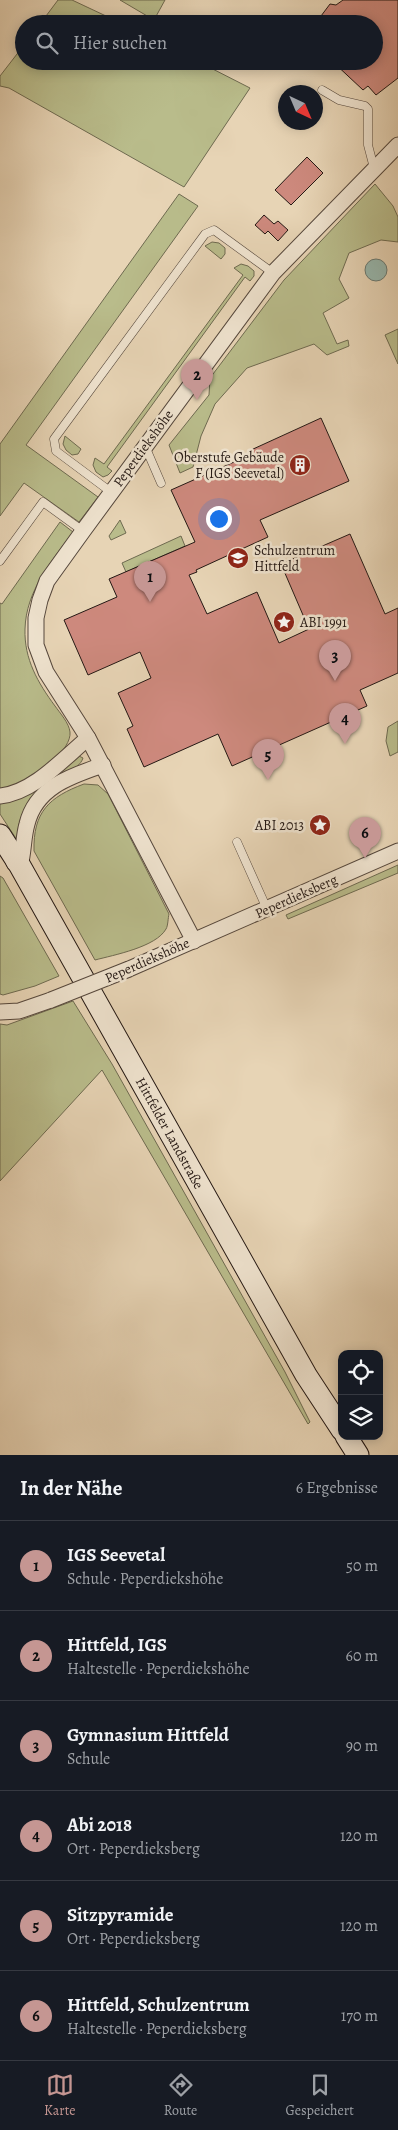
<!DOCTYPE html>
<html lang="de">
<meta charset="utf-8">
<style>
:root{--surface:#171b24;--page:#20242c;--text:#f1f3f6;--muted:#9ea1a6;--line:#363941;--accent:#c59692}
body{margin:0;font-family:Alegreya,serif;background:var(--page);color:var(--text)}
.controls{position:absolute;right:15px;bottom:15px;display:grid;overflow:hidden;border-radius:10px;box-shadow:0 2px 12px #0003}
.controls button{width:45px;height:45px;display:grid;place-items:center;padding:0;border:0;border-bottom:1px solid var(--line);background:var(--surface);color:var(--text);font:25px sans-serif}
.compass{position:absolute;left:278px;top:85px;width:45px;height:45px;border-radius:50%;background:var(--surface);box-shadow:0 2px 12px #0003;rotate:136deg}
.you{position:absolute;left:218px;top:518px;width:18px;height:18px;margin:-12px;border:4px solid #fff;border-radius:50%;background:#1a73e8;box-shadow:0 0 0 8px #1a73e833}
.badge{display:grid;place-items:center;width:32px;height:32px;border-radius:50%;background:var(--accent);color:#111;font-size:16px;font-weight:700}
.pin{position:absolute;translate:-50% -41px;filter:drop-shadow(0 1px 2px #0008)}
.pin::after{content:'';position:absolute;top:26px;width:18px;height:15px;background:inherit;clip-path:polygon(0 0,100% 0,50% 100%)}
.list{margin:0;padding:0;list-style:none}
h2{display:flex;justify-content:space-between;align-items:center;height:65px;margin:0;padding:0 20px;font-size:21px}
h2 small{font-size:16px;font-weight:400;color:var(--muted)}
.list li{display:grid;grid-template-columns:32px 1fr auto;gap:15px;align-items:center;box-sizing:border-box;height:90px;padding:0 20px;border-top:1px solid var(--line)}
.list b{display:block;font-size:19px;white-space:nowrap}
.list p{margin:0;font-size:16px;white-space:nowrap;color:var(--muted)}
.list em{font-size:16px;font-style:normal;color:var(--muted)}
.icon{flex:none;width:28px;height:28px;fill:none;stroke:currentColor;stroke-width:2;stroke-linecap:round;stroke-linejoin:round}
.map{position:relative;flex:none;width:398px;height:1455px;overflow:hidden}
.search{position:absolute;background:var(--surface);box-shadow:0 2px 12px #0003;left:15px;right:15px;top:15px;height:55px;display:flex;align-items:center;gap:12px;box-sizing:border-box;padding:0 18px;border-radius:28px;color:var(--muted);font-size:19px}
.sheet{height:605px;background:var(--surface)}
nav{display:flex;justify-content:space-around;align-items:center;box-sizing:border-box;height:70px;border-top:1px solid var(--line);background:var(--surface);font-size:14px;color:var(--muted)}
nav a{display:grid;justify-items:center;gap:2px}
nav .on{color:var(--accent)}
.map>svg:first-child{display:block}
</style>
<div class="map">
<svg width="398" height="1455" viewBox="0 0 398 1455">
<rect width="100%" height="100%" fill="#e7d4b5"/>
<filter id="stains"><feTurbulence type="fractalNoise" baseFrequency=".004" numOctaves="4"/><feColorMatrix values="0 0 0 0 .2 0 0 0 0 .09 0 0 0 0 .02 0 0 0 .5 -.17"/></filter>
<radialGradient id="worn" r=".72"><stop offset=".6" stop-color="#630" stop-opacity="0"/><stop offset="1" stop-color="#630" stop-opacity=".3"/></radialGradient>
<g fill="#b9bc8b" stroke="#6e6a50">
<path d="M58,0h14l51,24h-83z"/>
<path d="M120,0h45l-11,20z"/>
<path d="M24,45v16h173l53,27 -66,99 -175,-99 -9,-2v-10z"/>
<path d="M375,184l18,22 5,11v25l-17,-2 -32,13 -10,26 10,19 -26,15 14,31 11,-4 1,6 -22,9 -13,-11 -67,24 -32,36 -14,32 -8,31 -13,6 -11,-28 40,-50 1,-17 74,-98z"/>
<path d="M179,194l19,12 -172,239 72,52 -19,25 -55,-39 -24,33v-72z"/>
<path d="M212,242l7,1 6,5v6l-4,5 -16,-13z"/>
<path d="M241,264l7,2 6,5v5l-4,5 -5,-4 -138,190 5,4 -4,4 -5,2 -7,-5 -3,-7 2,-7 9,6 139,-189 -9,-7z"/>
<path d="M398,329v35l-13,-29z"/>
<path d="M65,436l16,13 -3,5 -6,1 -6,-5 -3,-6z"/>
<path d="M120,520l6,13 -15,7 -2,-4z"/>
<path d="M60,522l13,10c-22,30 -47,59 -48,97 -1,30 13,54 30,77 5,7 14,17 15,26 2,17 -31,43 -44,50 -8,4 -18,5 -26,8v-187l2,1z"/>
<path d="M181,536l4,10 -59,26 -4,-9z"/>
<path d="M398,721v31l-8,4 -4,-15 2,-14z"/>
<path d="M79,756l4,2c-4,13 -27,18 -37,26 -19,14 -28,33 -29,56l-17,-26v-12c25,2 59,-32 79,-46z"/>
<path d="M84,784l14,1 10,9 61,120c-1,4 -1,12 -3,15 -10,18 -52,26 -71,31l-61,-109c-1,-39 15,-54 50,-67z"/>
<path d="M398,865v8l-110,46 -2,-4z"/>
<path d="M0,876l3,2 56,98 -24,10 -32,9 -3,-1z"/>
<path d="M73,1001l39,63 173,308 25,50 -2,2 -206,-354 -102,111v-157l7,1z"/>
</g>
<circle fill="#97b8af" stroke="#697871" cx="376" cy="270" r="11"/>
<g fill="#cd897d" stroke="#241814">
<path d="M343,0h55v78l-22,17 -8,-9 -5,4 -31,-29h42v-37h-59l15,-20 6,1z"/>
<path d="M307,157l16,16 -32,32 -16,-15z"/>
<path d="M264,215l10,9 4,-3 10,9 -10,11 -10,-10 -3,3 -10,-9z"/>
<path d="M321,418l28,63 -89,39 8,17 -72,33 1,2 -8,3 18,39 50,-22 22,51 30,-14 -28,-65 69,-30 35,80 13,-6v65l-38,17 7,16 -135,60 -14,-32 -74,33 -17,-38 6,-3 -15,-33 33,-15 -11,-26 -52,23 -24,-55 53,-23 -8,-18 86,-37 -24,-52 81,-36 -1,-4z"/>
</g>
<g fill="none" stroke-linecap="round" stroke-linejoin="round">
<g stroke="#55473c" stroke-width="9">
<g id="lane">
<path d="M322,90l17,10 26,6 3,3v36l6,23"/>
<path d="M145,446l16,37"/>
<path d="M111,492l-55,-41 -2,-12 151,-205 9,-4 59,43"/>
<path d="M0,561l43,-59 40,29"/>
<path d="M237,842l30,67"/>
</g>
</g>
<g stroke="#55473c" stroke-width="17">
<g id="street">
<path d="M0,796c33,-3 63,-37 88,-58"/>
<path d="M14,863l6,3c4,-15 3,-28 7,-42 9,-37 44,-48 76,-59"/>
<path d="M194,941l-106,-203 -42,-66 -10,-27v-27l4,-18 7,-19 36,-50 190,-258 125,-128"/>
<path d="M129,969l269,-118"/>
<path d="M0,1012l19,-1 32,-11"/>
</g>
</g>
<g stroke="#241814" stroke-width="23">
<g id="secondary">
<path d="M0,835l20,31 286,509 36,55"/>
<path d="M346,1436l12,19"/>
</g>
</g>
<use href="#lane" stroke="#efe3cf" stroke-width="8"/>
<use href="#street" stroke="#efe3cf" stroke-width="15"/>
<use href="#secondary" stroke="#efe3cf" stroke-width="21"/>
<g stroke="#55473c" stroke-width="17" stroke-linecap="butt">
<path id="street-bridge" d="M51,1000l78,-31"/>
</g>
<use href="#street-bridge" stroke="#efe3cf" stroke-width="15"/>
</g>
<defs>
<g id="building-disc" transform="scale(1.125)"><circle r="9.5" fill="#8f2418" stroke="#efe3cf"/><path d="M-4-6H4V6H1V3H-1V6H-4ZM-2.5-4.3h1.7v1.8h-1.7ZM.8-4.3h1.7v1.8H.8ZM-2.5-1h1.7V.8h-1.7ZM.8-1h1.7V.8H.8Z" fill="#fff"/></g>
<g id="school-disc" transform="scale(1.125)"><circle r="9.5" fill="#8f2418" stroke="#efe3cf"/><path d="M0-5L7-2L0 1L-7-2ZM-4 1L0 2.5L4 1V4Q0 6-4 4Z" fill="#fff"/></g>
<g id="sight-disc" transform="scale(1.125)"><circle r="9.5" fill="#8f2418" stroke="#efe3cf"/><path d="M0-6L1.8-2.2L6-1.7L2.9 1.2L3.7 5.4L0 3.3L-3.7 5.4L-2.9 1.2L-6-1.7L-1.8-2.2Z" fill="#fff"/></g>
</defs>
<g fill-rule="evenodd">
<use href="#building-disc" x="300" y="465"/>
<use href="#school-disc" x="238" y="558"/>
<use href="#sight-disc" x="284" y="622"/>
<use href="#sight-disc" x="320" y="825"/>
</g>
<g text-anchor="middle" stroke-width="5" stroke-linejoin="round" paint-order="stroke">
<g font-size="14" fill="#241814" stroke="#efe3cf">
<text transform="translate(143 448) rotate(-54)" y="5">Peperdiekshöhe</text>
<text transform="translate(296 896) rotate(-24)" y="5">Peperdieksberg</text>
<text transform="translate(147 960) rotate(-24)" y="5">Peperdiekshöhe</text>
<text transform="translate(170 1133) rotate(61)" y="5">Hittfelder Landstraße</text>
</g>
<g font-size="14" fill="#241814" stroke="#efe3cf" text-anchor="end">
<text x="284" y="462">Oberstufe Gebäude<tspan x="284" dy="16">F (IGS Seevetal)</tspan></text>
<text x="254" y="555" text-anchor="start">Schulzentrum<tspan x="254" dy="16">Hittfeld</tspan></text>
<text x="300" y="627" text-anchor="start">ABI 1991</text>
<text x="304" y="830">ABI 2013</text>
</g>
</g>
<rect width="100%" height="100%" filter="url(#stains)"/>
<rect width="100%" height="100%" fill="url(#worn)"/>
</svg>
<div class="controls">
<button><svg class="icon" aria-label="locate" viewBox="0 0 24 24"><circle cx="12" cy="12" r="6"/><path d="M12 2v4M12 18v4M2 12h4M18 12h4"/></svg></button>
<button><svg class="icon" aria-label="layers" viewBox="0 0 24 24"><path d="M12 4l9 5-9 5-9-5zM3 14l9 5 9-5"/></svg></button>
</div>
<svg class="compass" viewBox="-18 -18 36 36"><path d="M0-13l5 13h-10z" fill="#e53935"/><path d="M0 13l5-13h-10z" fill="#9ea1a6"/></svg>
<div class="you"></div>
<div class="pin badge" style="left:150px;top:602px">1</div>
<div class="pin badge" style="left:197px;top:400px">2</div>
<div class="pin badge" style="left:335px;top:681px">3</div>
<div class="pin badge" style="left:345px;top:744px">4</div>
<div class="pin badge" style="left:268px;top:780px">5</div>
<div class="pin badge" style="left:365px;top:858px">6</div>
<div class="search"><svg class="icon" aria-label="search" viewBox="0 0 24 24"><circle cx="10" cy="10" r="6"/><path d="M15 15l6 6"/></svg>Hier suchen</div>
</div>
<section class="sheet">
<h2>In der Nähe<small>6 Ergebnisse</small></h2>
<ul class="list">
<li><span class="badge">1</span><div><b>IGS Seevetal</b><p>Schule · Peperdiekshöhe</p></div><em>50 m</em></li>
<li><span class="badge">2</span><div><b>Hittfeld, IGS</b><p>Haltestelle · Peperdiekshöhe</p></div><em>60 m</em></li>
<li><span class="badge">3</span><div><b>Gymnasium Hittfeld</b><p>Schule</p></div><em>90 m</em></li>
<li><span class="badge">4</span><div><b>Abi 2018</b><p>Ort · Peperdieksberg</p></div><em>120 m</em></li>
<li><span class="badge">5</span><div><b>Sitzpyramide</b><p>Ort · Peperdieksberg</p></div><em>120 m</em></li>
<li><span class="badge">6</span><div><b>Hittfeld, Schulzentrum</b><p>Haltestelle · Peperdieksberg</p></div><em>170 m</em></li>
</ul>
</section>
<nav>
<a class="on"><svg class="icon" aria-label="map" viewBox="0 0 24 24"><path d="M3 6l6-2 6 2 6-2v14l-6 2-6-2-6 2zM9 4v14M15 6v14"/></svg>Karte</a>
<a><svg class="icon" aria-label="directions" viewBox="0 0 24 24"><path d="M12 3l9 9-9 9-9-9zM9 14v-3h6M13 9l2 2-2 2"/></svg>Route</a>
<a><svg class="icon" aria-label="saved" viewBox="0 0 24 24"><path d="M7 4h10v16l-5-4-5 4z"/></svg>Gespeichert</a>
</nav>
